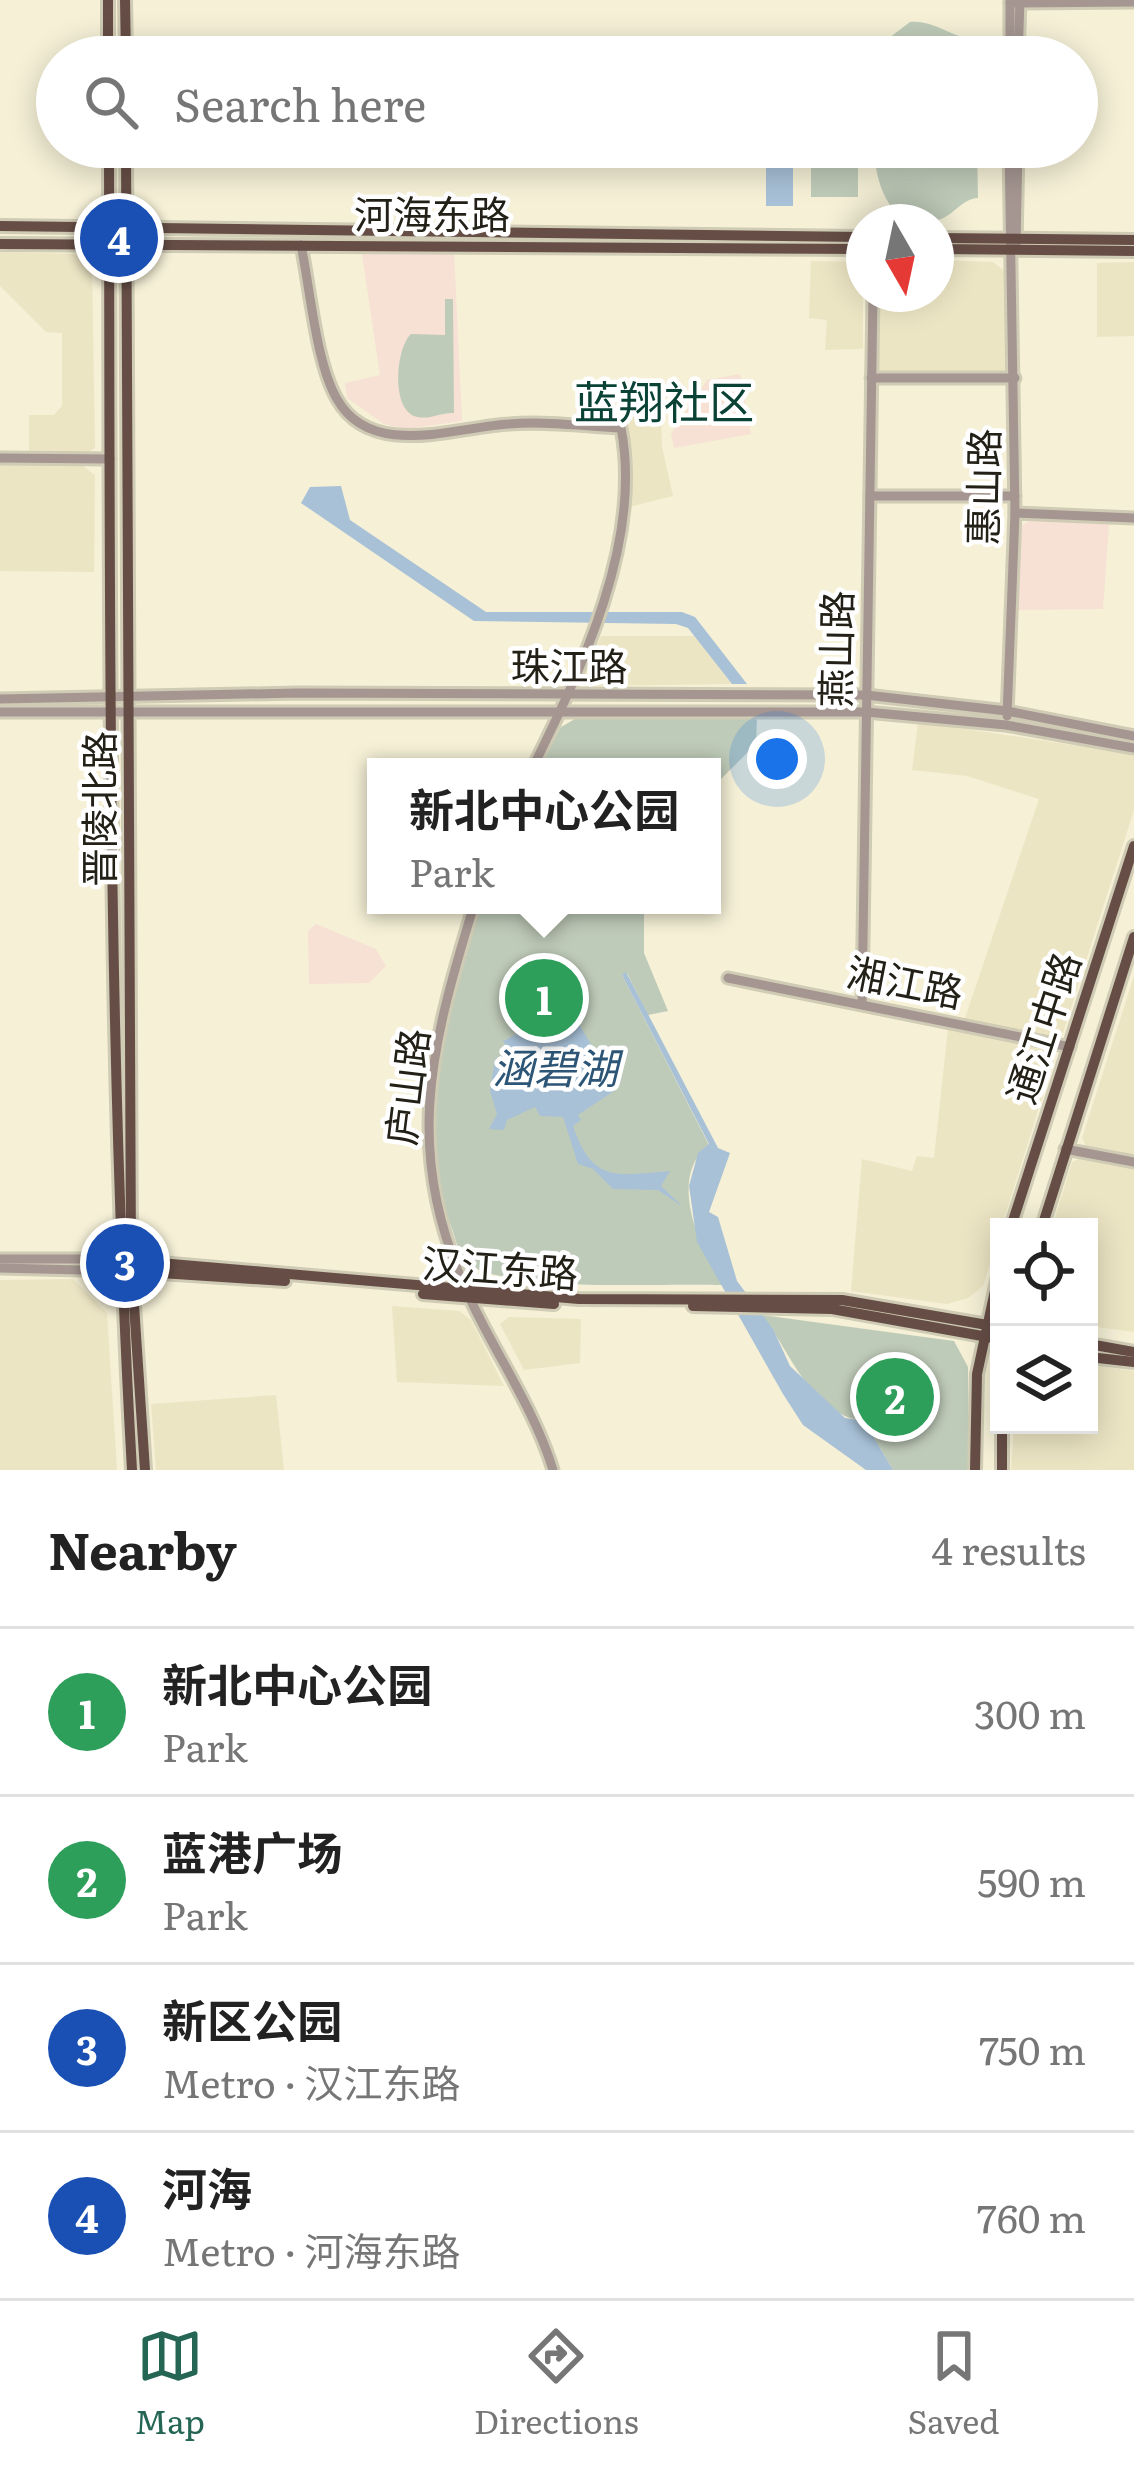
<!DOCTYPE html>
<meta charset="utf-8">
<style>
:root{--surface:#fff;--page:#f6f6f6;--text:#222;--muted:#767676;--line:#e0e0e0;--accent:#246554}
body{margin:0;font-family:Literata,"Noto Sans SC",serif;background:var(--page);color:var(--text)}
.controls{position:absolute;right:36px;bottom:36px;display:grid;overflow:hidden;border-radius:0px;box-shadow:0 6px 30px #0003}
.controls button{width:108px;height:108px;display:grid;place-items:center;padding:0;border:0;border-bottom:3px solid var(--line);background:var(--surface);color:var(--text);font:60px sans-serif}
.compass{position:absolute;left:846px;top:204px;width:108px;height:108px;border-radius:50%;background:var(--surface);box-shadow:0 6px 30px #0003;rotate:171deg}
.you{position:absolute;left:777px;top:759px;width:42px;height:42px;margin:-30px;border:9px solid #fff;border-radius:50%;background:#1a73e8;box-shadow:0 0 0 18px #1a73e833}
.badge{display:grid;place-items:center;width:78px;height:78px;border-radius:50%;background:var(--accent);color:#fff;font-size:39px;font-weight:700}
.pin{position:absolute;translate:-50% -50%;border:6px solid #fff;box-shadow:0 3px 12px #0006}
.popup{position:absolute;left:367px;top:758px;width:354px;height:156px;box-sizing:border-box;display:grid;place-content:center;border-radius:0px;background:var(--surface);filter:drop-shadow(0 3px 9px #0005);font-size:39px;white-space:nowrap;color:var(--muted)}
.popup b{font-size:45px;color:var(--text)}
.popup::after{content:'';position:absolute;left:50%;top:100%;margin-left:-24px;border:24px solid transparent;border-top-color:var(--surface)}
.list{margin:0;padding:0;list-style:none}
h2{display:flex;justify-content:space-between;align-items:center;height:156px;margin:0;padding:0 48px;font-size:51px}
h2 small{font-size:39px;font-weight:400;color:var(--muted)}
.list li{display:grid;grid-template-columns:78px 1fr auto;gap:36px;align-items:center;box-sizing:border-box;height:168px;padding:0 48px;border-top:3px solid var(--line)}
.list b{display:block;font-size:45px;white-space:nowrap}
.list p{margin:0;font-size:39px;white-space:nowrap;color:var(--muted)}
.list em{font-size:39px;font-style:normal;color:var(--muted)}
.icon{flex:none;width:66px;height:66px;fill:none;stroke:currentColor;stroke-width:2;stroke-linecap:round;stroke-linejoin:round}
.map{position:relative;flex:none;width:1134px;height:1470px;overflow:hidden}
.search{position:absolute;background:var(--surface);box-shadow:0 6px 30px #0003;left:36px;right:36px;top:36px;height:132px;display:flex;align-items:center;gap:30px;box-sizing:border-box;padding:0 42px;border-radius:66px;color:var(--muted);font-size:45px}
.sheet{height:828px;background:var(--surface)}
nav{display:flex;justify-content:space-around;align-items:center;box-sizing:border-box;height:168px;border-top:3px solid var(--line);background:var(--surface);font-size:33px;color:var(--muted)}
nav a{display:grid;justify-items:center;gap:6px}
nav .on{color:var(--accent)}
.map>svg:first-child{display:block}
</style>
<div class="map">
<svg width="1134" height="1470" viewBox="0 0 1134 1470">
<rect width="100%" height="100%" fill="#f5f0d6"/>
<g fill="#ece5c4">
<path d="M0,252l78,2 14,14 3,180 -11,7 -55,-1v-39h25l8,-9v-73l-16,-1 -46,-46z"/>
<path d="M936,260l57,2 13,10 5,98 -8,7h-120l-6,-7 1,-76h58z"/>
<path d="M811,261l44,1 8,11v76l-38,1 2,-30 -18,-2z"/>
<path d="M1134,262v74l-37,1v-74z"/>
<path d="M660,383l2,64 11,49 -44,11 4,-44 -13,-79z"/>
<path d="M0,465l83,1 12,9 -1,97 -94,-1z"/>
<path d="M601,636h93l38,48 -140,2 -10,-11z"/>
<path d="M918,722l216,32v56l-72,226 -9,3 -89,-18 75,-222 -72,-23 -55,-6z"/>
<path d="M1134,976v180l-47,-8 -5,-10z"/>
<path d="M948,1028l101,23 5,9 -71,226 -15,12 -21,6 -96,-13 11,-132 50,12 5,-15 17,2z"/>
<path d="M1081,1158l53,9v165l-45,-6v-99h-37l20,-65z"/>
<path d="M73,1279l34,34 10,157h-117v-190z"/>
<path d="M392,1306l67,5 12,9 33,66 -107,-4z"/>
<path d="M509,1317l72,2 -1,44 -56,7 -24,-46z"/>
<path d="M1089,1365l45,6v99h-123l3,-45h75z"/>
<path d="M276,1395l8,75h-128l-5,-66z"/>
</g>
<g fill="#f7e0d4">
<path d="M361,248l93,4 8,169 -55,8 -23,-5 -37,-26 -2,-15 35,-8z"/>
<path d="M740,374l11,60 -77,14 -3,-14 36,-54z"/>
<path d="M1030,520l79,4 -6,85 -86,1 5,-84z"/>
<path d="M316,924l60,25 10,17 -17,17 -60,1 -1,-53z"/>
</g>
<g fill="#bfcbb9">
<path d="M910,22c26,-2 41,17 65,16v19h-102v-15l12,-1z"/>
<rect x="811" y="147" width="47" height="50"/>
<path d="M874,147h103l1,51c-17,1 -23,17 -40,22 -48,14 -63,-37 -64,-73z"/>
<path d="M445,299h8l1,114c-14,-1 -26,8 -40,3 -23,-10 -18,-68 -3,-82l34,1z"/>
<path d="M757,717l-1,27 -44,44v-21h-173l22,-40 14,-8z"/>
<path d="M479,905h165v48l24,58 -20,4 -21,-42 -5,2 87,170c-43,33 -8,104 13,140 -64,-2 -193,7 -248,-17 -14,-6 -17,-25 -22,-39 -39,-102 -6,-223 27,-324z"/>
<path d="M762,1315l192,26 14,26 1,103h-76l-29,-49c-54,-7 -73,-69 -102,-106z"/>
</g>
<g fill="#a8c1d7">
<path d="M793,152v54h-27v-53z"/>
<path d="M341,486l9,34 136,92h196l13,5 52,67h-15l-44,-56 -12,-4 -202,-3 -173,-118 9,-16z"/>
<path d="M626,972l92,176 12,5 -21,59 9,5 19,64 36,48 17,37 55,52 19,3 29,49h-27l-63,-45 -20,-31 -86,-152 -8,-56 9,-33 11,-9 -87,-169z"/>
<path d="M564,1009l12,10 41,70 -39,26 3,5 -8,6c20,60 47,48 97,45l-9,15 22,21 -25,-17 -45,-1 -20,-20 -15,-5 -15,-47 -23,-1 -5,-9 -28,13 -3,10 -15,-1 8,-15 -7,-23 5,-32 16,-7 -8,-11c28,-11 26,-29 61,-32z"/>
</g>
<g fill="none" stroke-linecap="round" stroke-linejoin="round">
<g stroke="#cfcbb4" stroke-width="15">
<g id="minor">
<path d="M1010,3l124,-1"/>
<path d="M1010,57v-57"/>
<path d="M1018,57l2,-57"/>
<path d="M301,245c9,43 15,118 36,154 34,61 119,28 172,25 37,-3 75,2 112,4 22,112 -39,240 -88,339"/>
<path d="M1016,245l2,-98"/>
<path d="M871,378h144"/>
<path d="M0,458l110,1"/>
<path d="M870,496h145"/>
<path d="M1015,513l119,5"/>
<path d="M0,699l298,-6 568,2 141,16 127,25"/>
<path d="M0,712h866l140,13 128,23"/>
<path d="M1007,716l8,-203 -6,-366"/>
<path d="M474,905c-46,150 -72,252 -1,400 26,54 63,108 80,165"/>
<path d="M728,978l342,69"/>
<path d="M862,1004l11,-710"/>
<path d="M1065,1149l69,13"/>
<path d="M0,1259h120"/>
<path d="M0,1268l121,3"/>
</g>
</g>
<g stroke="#cfcbb4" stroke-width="16">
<g id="major">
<path d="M108,0v57"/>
<path d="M125,0l1,57"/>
<path d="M109,147c1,441 -2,882 23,1323"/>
<path d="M126,147l5,1113 14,210"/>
<path d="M0,226l864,11"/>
<path d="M936,238l198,2"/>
<path d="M0,244l864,5"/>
<path d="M936,249l198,2"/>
<path d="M1011,1227l123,-381"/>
<path d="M1042,1227l92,-290"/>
<path d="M125,1260l454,39 263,1 157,27"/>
<path d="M130,1271l155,10"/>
<path d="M423,1294l131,10"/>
<path d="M693,1306l139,3 167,30"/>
<path d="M1089,1344l45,8"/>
<path d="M1089,1357l45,5"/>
<path d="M975,1470l2,-96 22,-102"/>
<path d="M1002,1470v-45"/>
</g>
</g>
<use href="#minor" stroke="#a59691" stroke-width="9"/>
<use href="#major" stroke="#664e46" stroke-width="10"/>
</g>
<g text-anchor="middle" stroke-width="9" stroke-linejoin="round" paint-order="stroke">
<g font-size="39" fill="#232117" stroke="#fff">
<text x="432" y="229">河海东路</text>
<text transform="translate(984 487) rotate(-89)" y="14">惠山路</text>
<text transform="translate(837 649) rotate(-89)" y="14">燕山路</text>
<text x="569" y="681">珠江路</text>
<text transform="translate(100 809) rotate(-90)" y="14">晋陵北路</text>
<text transform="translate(905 983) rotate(11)" y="14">湘江路</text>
<text transform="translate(1044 1028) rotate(-72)" y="14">通江中路</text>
<text transform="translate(408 1087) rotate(-83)" y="14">庐山路</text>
<text transform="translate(500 1269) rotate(4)" y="14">汉江东路</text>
</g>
<g font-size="42" font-style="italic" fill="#2d5576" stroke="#fff">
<text x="555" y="1084">涵碧湖</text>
</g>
<g font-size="45" fill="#0a4235" stroke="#fff">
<text x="664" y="419">蓝翔社区</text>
</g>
</g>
</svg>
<div class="controls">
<button><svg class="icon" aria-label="locate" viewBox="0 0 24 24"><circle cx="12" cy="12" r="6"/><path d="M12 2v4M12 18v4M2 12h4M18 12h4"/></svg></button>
<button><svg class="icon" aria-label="layers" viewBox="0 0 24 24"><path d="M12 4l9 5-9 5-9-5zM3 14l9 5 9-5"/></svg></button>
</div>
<svg class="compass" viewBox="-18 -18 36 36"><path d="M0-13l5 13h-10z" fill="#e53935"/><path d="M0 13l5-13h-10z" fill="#767676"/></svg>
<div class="you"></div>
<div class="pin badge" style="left:544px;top:998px;background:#2e9e5b">1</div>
<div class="popup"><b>新北中心公园</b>Park</div>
<div class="pin badge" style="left:895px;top:1397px;background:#2e9e5b">2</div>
<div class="pin badge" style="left:125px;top:1263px;background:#1a4fb4">3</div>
<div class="pin badge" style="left:119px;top:238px;background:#1a4fb4">4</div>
<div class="search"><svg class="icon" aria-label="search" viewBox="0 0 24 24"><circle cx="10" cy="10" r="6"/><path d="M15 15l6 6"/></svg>Search here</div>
</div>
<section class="sheet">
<h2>Nearby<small>4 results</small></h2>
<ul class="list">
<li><span class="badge" style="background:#2e9e5b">1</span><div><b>新北中心公园</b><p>Park</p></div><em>300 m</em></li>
<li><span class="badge" style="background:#2e9e5b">2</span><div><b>蓝港广场</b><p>Park</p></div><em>590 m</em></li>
<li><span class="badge" style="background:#1a4fb4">3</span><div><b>新区公园</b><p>Metro · 汉江东路</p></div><em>750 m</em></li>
<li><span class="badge" style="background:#1a4fb4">4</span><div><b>河海</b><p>Metro · 河海东路</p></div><em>760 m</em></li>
</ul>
</section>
<nav>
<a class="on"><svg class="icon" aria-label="map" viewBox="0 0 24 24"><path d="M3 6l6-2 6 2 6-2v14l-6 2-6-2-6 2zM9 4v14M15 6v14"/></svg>Map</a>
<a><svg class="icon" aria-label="directions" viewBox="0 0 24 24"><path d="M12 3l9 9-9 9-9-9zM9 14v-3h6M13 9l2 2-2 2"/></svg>Directions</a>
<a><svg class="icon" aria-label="saved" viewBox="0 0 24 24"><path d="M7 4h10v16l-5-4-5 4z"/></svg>Saved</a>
</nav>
